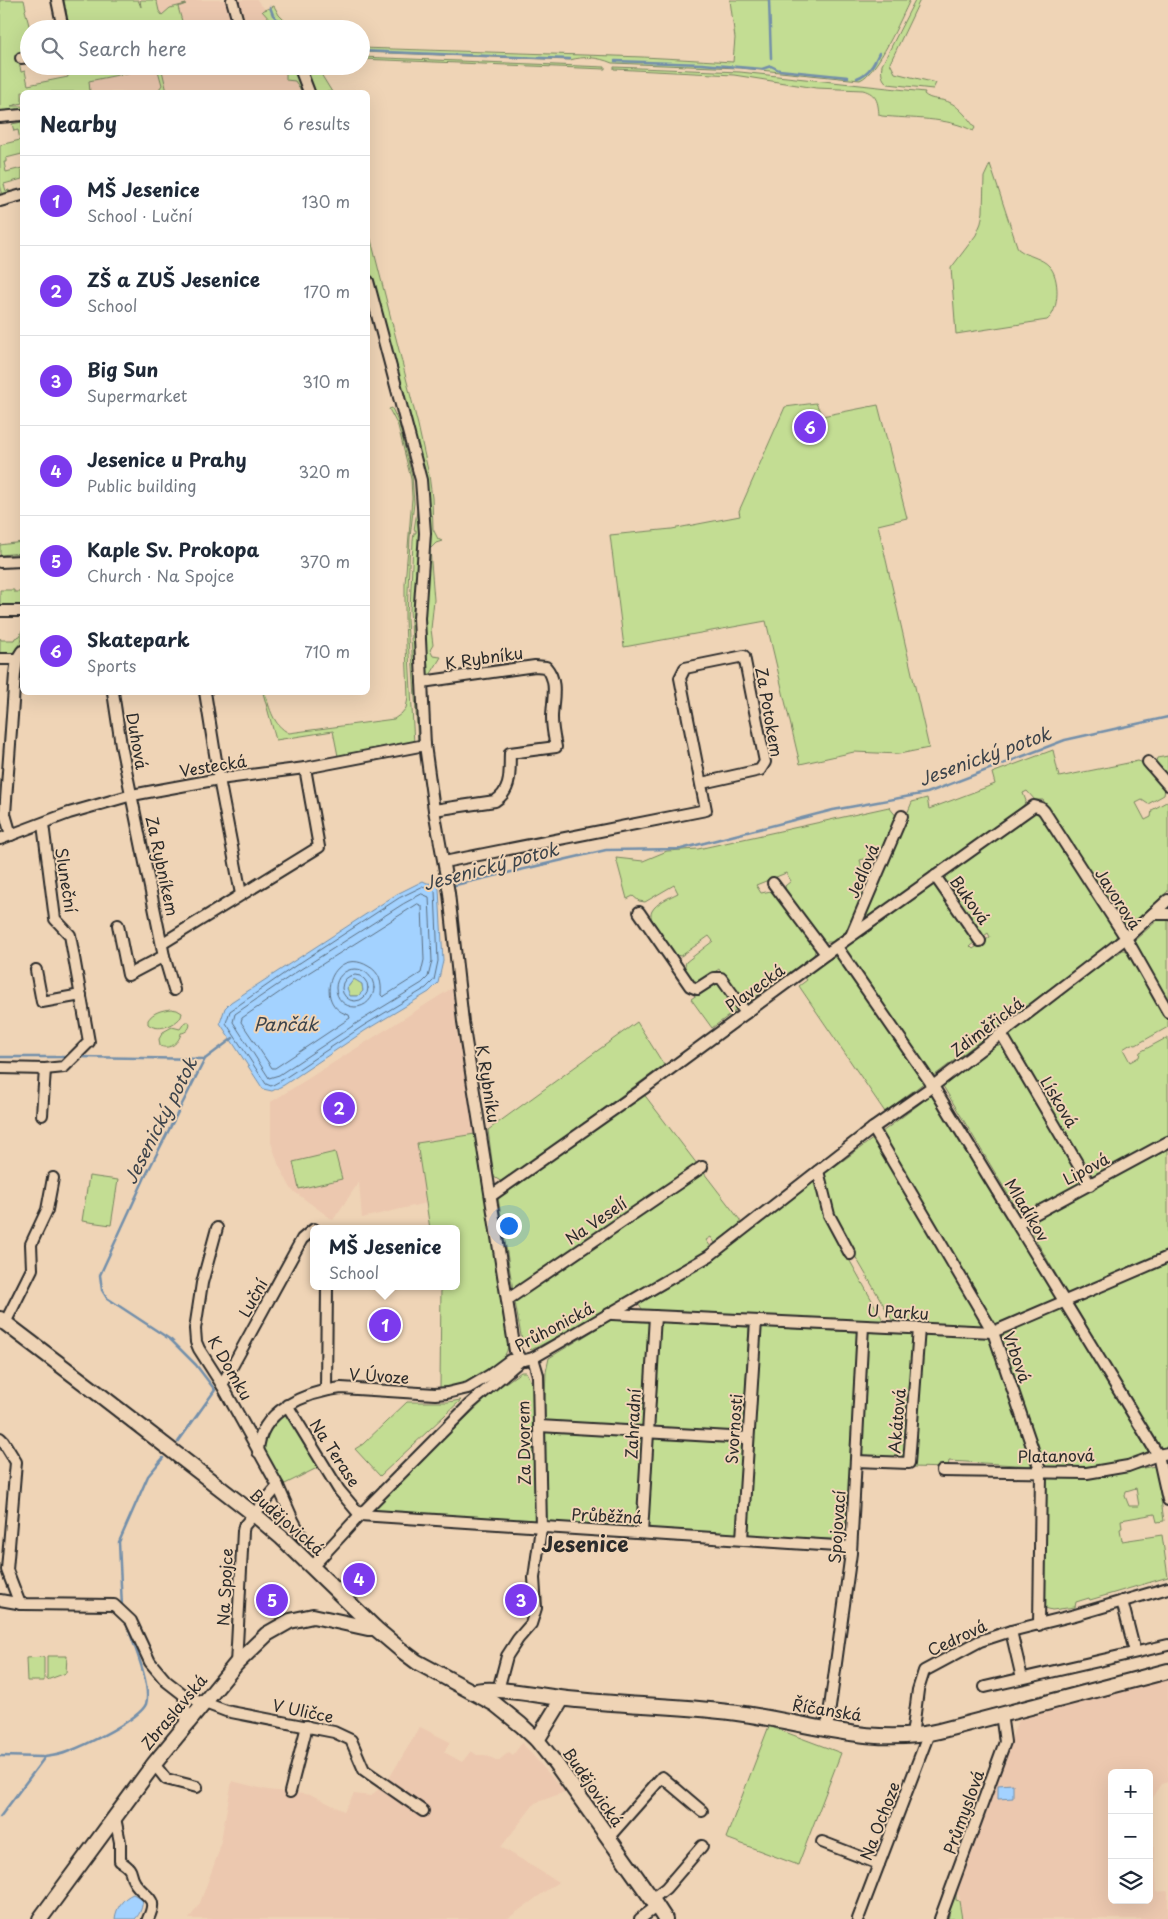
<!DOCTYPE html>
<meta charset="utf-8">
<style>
:root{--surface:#fff;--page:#f2f2f3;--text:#1f2937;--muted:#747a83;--line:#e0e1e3;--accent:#7c3aed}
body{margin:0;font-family:"Playpen Sans",sans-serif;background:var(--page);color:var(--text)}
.controls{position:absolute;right:15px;bottom:15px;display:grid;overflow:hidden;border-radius:8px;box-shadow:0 5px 20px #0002}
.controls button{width:45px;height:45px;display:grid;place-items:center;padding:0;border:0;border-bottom:1px solid var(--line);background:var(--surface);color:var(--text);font:25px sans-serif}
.you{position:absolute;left:508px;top:1225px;width:18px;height:18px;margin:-12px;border:4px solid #fff;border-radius:50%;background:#1a73e8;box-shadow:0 0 0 8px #1a73e833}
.badge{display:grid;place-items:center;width:32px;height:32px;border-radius:50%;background:var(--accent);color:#fff;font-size:16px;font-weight:700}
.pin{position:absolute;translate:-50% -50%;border:2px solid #fff;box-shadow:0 1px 5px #0006}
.popup{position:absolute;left:310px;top:1225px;width:150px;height:65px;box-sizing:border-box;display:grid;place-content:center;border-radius:8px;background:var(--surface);filter:drop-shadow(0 1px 4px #0005);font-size:16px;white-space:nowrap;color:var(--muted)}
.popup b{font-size:19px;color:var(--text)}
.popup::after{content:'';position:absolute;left:50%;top:100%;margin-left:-10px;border:10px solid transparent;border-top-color:var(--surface)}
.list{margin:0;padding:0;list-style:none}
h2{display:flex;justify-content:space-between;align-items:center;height:65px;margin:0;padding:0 20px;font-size:21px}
h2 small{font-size:16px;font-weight:400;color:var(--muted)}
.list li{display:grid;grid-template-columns:32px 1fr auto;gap:15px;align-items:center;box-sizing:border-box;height:90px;padding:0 20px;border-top:1px solid var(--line)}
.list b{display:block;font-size:19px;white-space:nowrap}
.list p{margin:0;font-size:16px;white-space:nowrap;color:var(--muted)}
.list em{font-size:16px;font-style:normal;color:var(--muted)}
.icon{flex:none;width:28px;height:28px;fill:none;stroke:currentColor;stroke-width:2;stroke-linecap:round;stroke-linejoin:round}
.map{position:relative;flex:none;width:1168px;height:1919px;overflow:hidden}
.search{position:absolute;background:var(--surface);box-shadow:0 5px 20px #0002;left:20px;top:20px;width:350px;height:55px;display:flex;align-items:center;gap:12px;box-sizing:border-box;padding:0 18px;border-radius:28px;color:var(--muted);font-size:19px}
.panel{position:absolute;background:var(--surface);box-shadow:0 5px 20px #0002;left:20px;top:90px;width:350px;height:605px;border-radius:8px}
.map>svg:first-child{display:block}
</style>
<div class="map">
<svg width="1168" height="1919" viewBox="0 0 1168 1919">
<rect width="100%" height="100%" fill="#efd4b6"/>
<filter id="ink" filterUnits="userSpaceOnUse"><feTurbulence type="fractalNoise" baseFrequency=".02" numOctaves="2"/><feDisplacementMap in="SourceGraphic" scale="10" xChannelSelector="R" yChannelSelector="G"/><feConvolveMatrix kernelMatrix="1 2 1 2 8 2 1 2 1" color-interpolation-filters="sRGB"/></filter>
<g filter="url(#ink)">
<g fill="#ecc8af" fill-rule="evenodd">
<path d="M141,0h116l25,29h-134z"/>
<path d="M157,66h142l10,26h-223l-3,-10 74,-14z"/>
<path d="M452,988l5,46 18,100 -58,10 9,59 -64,15 -3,-36 -26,38 -41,-30 -13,-24 -8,-24v-40z"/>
<path d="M1168,1679v103l-7,2 -8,12 -2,7 6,89 11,-1v28h-206l-3,-24h-3l-1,-4 63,-171zM1112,1773h37v127h-37z"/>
<path d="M420,1727l30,15 -6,10 18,10 9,-11 6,4h8l13,6 11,-9 4,3 9,-12 43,49 -30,11 -34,44 57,35 -51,37h-318l11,-16 19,-52 13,-70 36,9 44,5 32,16 10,-17 17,2 17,-16z"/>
</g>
<g fill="#c3dd93" stroke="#77845f" fill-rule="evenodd">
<path d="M0,0h24l2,9 -1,1 5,19 -1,15h-3c1,8 -2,9 -8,12l3,16 4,-1 3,14 40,-8 -2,-11h95l6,26h-10l5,-7 -5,-18 -68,14 1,11h-68v11l-11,3h11v3l-14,2v2l-8,1z"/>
<path d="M64,0h74l3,7 -1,-7h14l3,2 2,9 3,4 8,-7 16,-4 -8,3 6,21 2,1h-11l-2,-5 -17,3 -1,2h-88l2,-1 -1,-8h-3v-2l2,-1 -1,-8h-3l2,-3z"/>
<path d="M730,0h180c-9,18 -32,73 -50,80l-120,-12 -128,-5c-14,-6 -28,-7 -42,-3l-209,-8v-4l254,8c39,1 79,4 118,6l2,-24z"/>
<path d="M915,0h5l-30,63 5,10 41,10 -3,6 -45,-5c-7,-5 -7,-12 -6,-19z"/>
<path d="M274,6l5,9 14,14h-15l-16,-18z"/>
<path d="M361,57l244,10v2l-244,-10z"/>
<path d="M286,66h11l11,26h-6l-7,-11 -9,-1z"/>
<path d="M304,66h12l16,26h-17z"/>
<path d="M614,67l126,5 185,20 -1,2c7,7 18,4 27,9 8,4 19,17 24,25l-2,3c-24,-14 -64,-12 -91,-15l-3,-1c-1,-13 -2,-21 -16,-25l-47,-2 -82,-13 -120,-6z"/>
<path d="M22,122v32l-16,4v4h-2l2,10 16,-4v11l-18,5 2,7 3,-1 1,5 -10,3v-5l2,-1 -2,-7v-40l20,-5 -2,-10 -4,1 -2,-7z"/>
<path d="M990,164l28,85c11,8 24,9 31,17 11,10 11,45 -2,54l-91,14 -5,-66 25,-33 5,-12 2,-11 1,-35z"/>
<path d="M368,228l50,197 11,50 3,23 1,31 5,10 4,2 -6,2 -6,6 4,51 -3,29 2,16 -3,5 3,6 8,1 -12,20h-2l-5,-47 5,-100 -41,-197 -18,-62z"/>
<path d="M816,403l6,13 56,-11 29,113 -29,7 51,223 -30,6 -45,-2 -54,12 -34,-143 -142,26 -14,-112 62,-6 68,-13 -1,-5 46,-104z"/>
<path d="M392,408l7,16 13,52 2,27 -4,34 -3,82 7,125 -76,12 -5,-25 -57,9 -13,-47h2c5,16 8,32 24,40l105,-14 7,-5 5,-6 2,-10 -3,-80v-34l7,-86 -1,-19 -13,-53 -9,-17z"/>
<path d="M416,472l5,46v221l-3,3 -7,-104h1l-2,-28 3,-69 1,-8h2v-3h-2l4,-25z"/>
<path d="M22,542v11l-22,2v-10z"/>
<path d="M0,590h14v2h8v14h-22z"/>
<path d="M22,630c0,18 -2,24 -22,24v-16l1,2h13l1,-2 5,-2z"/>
<path d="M1053,750l6,27 79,-16 3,1 24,27 -1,6 -16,9 -6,-4 -6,3 9,17 6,-3 1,-7 16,-9v90l-37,34 -5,2 -4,-3 -79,-124h-8l-8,-9 -4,2 3,8 -3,5 -162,118 51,-122 15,-4 2,11 66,-25 -3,-11z"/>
<path d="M1168,756v23l-13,-15 2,-6z"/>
<path d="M889,807l8,10 -16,38 -21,5 2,8 15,-4 -27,64 -18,14h-6l-4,-2 -36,-48 -1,-6 6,-5 -5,-8 -30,12 5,8 10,-2 4,2 41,54 -2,8 -67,48 -4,-1 -24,-33 -21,14 -6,-1 -8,-13 2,-7 27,-21 -4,-5 -28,20 -7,-1c-6,-9 -28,-34 -22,-44 4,-8 18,-14 26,-18l-4,-8 -29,17 -6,-1 -6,-5 -6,3 -11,-41 27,3 24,-10 31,-2z"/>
<path d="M1037,810l4,3 76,122 -3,5 -179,135h-2l-86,-121 -1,-5 3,-5 80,-58 5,-1 4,3 37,51 -1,4 -4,3 3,3 17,-12 -2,-4 -4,3 -4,-1 -36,-51 -1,-6 3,-5 86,-62z"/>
<path d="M1159,919h9v84l-34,-59 1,-4z"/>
<path d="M1123,950l5,1 40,70v6l-32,18 -5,-1 -8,5 7,13 9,-5 1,-5 28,-15v101l-74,39 -5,-1 -80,-136 1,-5 80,-62z"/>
<path d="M836,957l4,2 85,123 -40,30 -86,-126 8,-6 -3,-4 26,-18z"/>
<path d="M354,979l8,5 1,7 -5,5h-9l-2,-8z"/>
<path d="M714,983h4l20,26 -26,19 -21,-29z"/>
<path d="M171,1009l6,1 5,3 -1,4c-7,9 -24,15 -33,7v-4c5,-8 14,-10 23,-11z"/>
<path d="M185,1022h4c3,5 -3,11 -8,11 -2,10 -11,17 -21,13l-1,-7 4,-7 9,-5 8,2z"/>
<path d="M637,1022l27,43 -162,117 -8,-5 -6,-47z"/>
<path d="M997,1045l5,1 79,134 -1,5 -59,31 -78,-130z"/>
<path d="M643,1093l54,71 -184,126 -15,-92z"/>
<path d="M934,1093l123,207 -63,27 -112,-195z"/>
<path d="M475,1134l33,213c-4,23 -47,40 -68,42l1,-103h15v-57h-26l-13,-86z"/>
<path d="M874,1138l108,187 -2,2 -86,-4 -61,-105 -10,-43z"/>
<path d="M1168,1148v103l-100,44 -42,-72z"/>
<path d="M335,1152l7,27 -43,10 -6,-27z"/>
<path d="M701,1173h3l36,47v4l-25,19 -4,-6 -5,3 5,7 -9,6 -131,77 -40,20 -9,-9 -7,-39 2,-3z"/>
<path d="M89,1176l29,4 -7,45 -29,-4z"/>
<path d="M817,1179l10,41 56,100 -1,3 -238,-11 -5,-8 70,-41z"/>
<path d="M1168,1261v186l-9,1 -86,-145z"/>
<path d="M1062,1308l87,145c-37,14 -67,16 -106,14l-43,-132z"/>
<path d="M611,1320l38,2 -7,105 -98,-6 2,-49 3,-14z"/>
<path d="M658,1322l91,5 -6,106 -91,-5z"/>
<path d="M759,1327l99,5 -12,208 -99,-5z"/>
<path d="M868,1331l48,2 -11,126 -44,-2z"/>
<path d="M923,1334l68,3 42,129 -84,-5 -1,7 -35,-1z"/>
<path d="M521,1372h5l7,14 3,136 -162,-10 -2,-4 123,-118z"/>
<path d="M461,1400l-81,76 -25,-27 8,-5 44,-42h41z"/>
<path d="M287,1412l34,54 -40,20 -19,-39c2,-13 13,-30 25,-35z"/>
<path d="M544,1431l98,6 -5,91 -93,-6z"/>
<path d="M652,1437l91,6 -6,91 -91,-5z"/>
<path d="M1155,1466l3,13 6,42 -7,1 -2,-8 -34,6 1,8 -2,1 2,12 40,-6 6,42 -78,23 -1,-2 -13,4 -1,5 -23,3 -7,-2v-128l5,-2 41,-1zM1136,1488l3,18h-10l-4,-10 1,-5z"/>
<path d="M47,1656h20l-1,17 -19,7z"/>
<path d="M44,1657v24h-17l-1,-23z"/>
<path d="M769,1726l72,27 -43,112 -72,-27z"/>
<path d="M956,1894v6l3,1 3,18h-14c3,-9 1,-16 5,-24z"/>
</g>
<g fill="#a3d2ff" stroke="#738faa" fill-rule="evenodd">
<path d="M423,881l4,2 10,1 2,5 4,72 -5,22 -9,9 -63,38 -82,55 -12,6 -9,-2 -43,-66 5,-15 6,-6 166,-108zM354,979l8,5 1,7 -5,5h-8l-3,-8z"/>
<path d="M1013,1784v14l-15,1v-14z"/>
<path d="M133,1894l10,5c-1,8 -2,14 -8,20h-20c1,-11 8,-21 18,-25z"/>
</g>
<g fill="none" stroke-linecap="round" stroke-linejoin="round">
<g stroke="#5b6e80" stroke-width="1">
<path d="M422,887l11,2 2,2 3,70 -4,19 -8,8 -63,38 -81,54 -11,6 -5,-2 -40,-61 4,-12 65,-45 104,-68z"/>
<path d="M422,894l7,3 3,64 -4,16 -6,6 -62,38 -81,54 -10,3 -36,-56 2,-8 63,-43 105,-67z"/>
<path d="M418,904l4,2 2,54 -3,13 -38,24 -2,-2c1,-12 -1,-23 -13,-29 -35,-21 -57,39 -19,49l1,3 -75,50h-3l-31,-46 1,-4 60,-41z"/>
<circle cx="355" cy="988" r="19"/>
<circle cx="355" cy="988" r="13"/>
</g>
<g stroke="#738faa" stroke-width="2.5">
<path d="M769,0l2,58"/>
<path d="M270,7l3,8 13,14"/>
<path d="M361,51l209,8"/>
<path d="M615,61l87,3 60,5 9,-3 8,4 69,7"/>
<path d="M857,78c12,-4 17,-14 22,-25"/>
<path d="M451,886l155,-36 75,-1 152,-39 94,-17 138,-53 103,-23"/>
<path d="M0,1057h68"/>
<path d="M79,1057l126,2"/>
<path d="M178,1442l37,-52 -19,-25 -25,-25 -64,-42 -5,-8 -2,-15 45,-98 60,-118 28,-21"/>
<path d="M122,1607l-3,-65 29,-66 15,-18"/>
<path d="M0,1756l43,1"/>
<path d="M0,1817l45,-60c7,-1 15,-2 22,-5 17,-6 73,-33 79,-48 6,-18 -14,-64 -20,-82"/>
</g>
<g stroke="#2b2b2b" stroke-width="14">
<g id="street">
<path d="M57,0l6,29"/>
<path d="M232,0l8,29"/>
<path d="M21,58l8,-1"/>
<path d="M299,66l10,26"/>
<path d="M0,117l22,-2"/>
<path d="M0,201l22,-6"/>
<path d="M368,281l53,199 4,53 -6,85 6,127 9,65 15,83 14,129 52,329 6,9"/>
<path d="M0,562l22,-1"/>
<path d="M0,611h22"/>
<path d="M0,659h17"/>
<path d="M422,682l113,-16 11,1c13,15 6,34 6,51 0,10 2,19 4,29l-46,6c-1,18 3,37 -15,48l-61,9"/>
<path d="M113,692l8,53 43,211 10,34"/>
<path d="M205,692l14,87 22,115"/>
<path d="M1148,762l20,23"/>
<path d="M11,835l-6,-21 10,-140 2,-15 5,-8"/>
<path d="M0,839l69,-26 63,-18 87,-16 86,-11 120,-23"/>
<path d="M444,862l262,-52 -26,-132 5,-10 59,-12 21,106 -5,8 -58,13"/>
<path d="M935,876l45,65"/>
<path d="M773,883l53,71"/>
<path d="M639,912l51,74 7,3 17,-11h7l25,35"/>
<path d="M1153,914h15"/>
<path d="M118,925l10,50 36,-19"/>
<path d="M851,936l51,-120"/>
<path d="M163,943l156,-96 -14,-79"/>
<path d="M837,947l96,139 225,369 10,45"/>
<path d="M36,970l6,32 39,-7"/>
<path d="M1002,1035l88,150"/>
<path d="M0,1068l45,1 19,-2 25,-25 -19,-107 -15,-16 -12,-95"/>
<path d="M42,1115l3,-46"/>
<path d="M873,1128l120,204 48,141 -2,152"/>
<path d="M818,1171l11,44 21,39"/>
<path d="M491,1196l152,-107 183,-135 208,-148 7,2 3,3 82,127 42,74"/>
<path d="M1018,1223l150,-81"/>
<path d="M217,1228l-15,55 -7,46 1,13 3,7 23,36 56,101 -34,40 -1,5 -7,133"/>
<path d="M507,1300l195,-133"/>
<path d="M612,1314l381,18 175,-75"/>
<path d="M5,1323l27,-54 -1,-25 16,-34 6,-32"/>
<path d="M222,1385l80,-146 12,-10"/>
<path d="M326,1389l1,-103"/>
<path d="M287,1405l52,85 21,25 491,32"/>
<path d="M539,1426l209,12"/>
<path d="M0,1438l3,3 13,21 -9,108 13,34"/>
<path d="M258,1452c1,-42 49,-60 83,-64l94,6 12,-1 21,-5 22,-13 20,-15h15l8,-2 176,-102 164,-128 60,-42 193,-148 42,-38"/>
<path d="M856,1461l53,2 10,-135"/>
<path d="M942,1471l145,2 41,-7 30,-11 10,-2"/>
<path d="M278,1486l15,34 8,15"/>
<path d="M642,1533l13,-217"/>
<path d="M742,1539l14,-218"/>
<path d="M312,1567l48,-52 110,-111 51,-44"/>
<path d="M0,1600l23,4 91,1 17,16 19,41 16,19 18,14 42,16 108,21 17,8 13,30 59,41"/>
<path d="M1122,1601l13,51"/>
<path d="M1011,1631l11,47"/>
<path d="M985,1687l183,-42"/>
<path d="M498,1690l9,-34 11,-17 13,-15 5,-16 -2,-30 7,-50 -3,-153 -5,-17"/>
<path d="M184,1695l3,30"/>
<path d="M827,1729l24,-176 12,-227"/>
<path d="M912,1736l6,-46 6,-19 56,-30 31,-10 64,-16 93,-27"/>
<path d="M154,1764l12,15 31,8"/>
<path d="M290,1792l17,-66"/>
<path d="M115,1818l5,24v19c16,11 8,11 15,22 11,16 24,13 13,36"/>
<path d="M608,1838l54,-61 40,34"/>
<path d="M822,1842l57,22"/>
<path d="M652,1899l14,-11 36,-42"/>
<path d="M640,1919l17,-13"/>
<path d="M858,1919l71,-186"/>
<path d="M940,1919l65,-177 -4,-28"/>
</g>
</g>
<g stroke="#2b2b2b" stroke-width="18">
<g id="secondary">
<path d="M0,1319l100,76 155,120 27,23 93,90 26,22 16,12 78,42 26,21 16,15 19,24 96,135 13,20"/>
<path d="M474,1692c11,-7 69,4 86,6 61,8 123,7 184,16 64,9 131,33 195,17l229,-60"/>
<path d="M537,1740l25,-41"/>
<path d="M40,1919l114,-155 82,-100 31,-30 23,-13 23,-5 55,12h7"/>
</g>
</g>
<use href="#street" stroke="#efd4b6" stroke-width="10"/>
<use href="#secondary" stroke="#efd4b6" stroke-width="14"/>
</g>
</g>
<g text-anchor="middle" stroke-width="4" stroke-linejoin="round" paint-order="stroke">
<g font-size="16" fill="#2b2b2b" stroke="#efd4b6">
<text transform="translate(484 658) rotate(-8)" y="6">K Rybníku</text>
<text transform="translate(769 712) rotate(80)" y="6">Za Potokem</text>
<text transform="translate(137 741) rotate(80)" y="6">Duhová</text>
<text transform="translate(213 766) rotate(-9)" y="6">Vestecká</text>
<text transform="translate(162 866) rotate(78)" y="6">Za Rybníkem</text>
<text transform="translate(863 871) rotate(-67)" y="6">Jedlová</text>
<text transform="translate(66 880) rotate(81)" y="6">Sluneční</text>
<text transform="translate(1118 899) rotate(57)" y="6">Javorová</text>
<text transform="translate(970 900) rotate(55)" y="6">Buková</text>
<text transform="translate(755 988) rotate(-36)" y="6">Plavecká</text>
<text transform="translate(987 1027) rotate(-37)" y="6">Zdiměřická</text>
<text transform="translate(488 1084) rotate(81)" y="6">K Rybníku</text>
<text transform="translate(1059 1102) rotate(59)" y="6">Lísková</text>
<text transform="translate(1086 1169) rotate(-28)" y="6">Lipová</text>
<text transform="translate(1027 1210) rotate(59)" y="6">Mladíkov</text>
<text transform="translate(596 1221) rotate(-34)" y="6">Na Veselí</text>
<text transform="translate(253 1298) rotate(-61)" y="6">Luční</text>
<text transform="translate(898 1312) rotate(3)" y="6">U Parku</text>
<text transform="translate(554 1327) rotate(-28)" y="6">Průhonická</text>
<text transform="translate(1017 1357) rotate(71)" y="6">Vrbová</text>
<text transform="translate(230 1368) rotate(60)" y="6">K Domku</text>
<text transform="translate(379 1376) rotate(4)" y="6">V Úvoze</text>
<text transform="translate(897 1421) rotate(-85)" y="6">Akátová</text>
<text transform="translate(633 1424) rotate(-87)" y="6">Zahradní</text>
<text transform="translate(734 1429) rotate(-86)" y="6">Svornosti</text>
<text transform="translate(524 1443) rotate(-91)" y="6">Za Dvorem</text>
<text transform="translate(335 1453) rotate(57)" y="6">Na Terase</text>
<text transform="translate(1056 1456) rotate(-1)" y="6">Platanová</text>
<text transform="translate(607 1516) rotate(3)" y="6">Průběžná</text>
<text transform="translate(287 1522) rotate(41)" y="6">Budějovická</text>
<text transform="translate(837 1527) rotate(-86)" y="6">Spojovací</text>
<text transform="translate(225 1587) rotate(-87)" y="6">Na Spojce</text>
<text transform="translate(957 1638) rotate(-25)" y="6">Cedrová</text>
<text transform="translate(827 1710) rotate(9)" y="6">Říčanská</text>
<text transform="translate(303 1711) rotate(12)" y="6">V Uličce</text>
<text transform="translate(174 1712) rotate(-50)" y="6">Zbraslavská</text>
<text transform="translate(593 1787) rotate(55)" y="6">Budějovická</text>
<text transform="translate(964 1812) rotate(-70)" y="6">Průmyslová</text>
<text transform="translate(880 1821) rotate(-69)" y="6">Na Ochoze</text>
</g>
<g font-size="18" font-style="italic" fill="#3d444b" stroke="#efd4b6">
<text transform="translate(985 757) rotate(-20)" y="6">Jesenický potok</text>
<text transform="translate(491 867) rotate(-15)" y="6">Jesenický potok</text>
<text x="286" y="1031">Pančák</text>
<text transform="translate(161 1121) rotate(-63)" y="6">Jesenický potok</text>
</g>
<g font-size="21" font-weight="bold" fill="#2b2b2b" stroke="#efd4b6">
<text x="585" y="1552">Jesenice</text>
</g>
</g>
</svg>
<div class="controls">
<button>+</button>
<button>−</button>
<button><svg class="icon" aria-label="layers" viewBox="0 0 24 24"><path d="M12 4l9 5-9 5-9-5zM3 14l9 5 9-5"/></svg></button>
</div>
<div class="you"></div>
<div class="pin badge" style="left:385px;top:1325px">1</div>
<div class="popup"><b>MŠ Jesenice</b>School</div>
<div class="pin badge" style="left:339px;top:1108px">2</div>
<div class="pin badge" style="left:521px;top:1600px">3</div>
<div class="pin badge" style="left:359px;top:1579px">4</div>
<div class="pin badge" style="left:272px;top:1600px">5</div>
<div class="pin badge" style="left:810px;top:427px">6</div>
<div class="search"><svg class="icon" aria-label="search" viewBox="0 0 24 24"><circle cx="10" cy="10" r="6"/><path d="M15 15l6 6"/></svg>Search here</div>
<section class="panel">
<h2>Nearby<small>6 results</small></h2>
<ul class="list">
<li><span class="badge">1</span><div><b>MŠ Jesenice</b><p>School · Luční</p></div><em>130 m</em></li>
<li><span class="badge">2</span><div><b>ZŠ a ZUŠ Jesenice</b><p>School</p></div><em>170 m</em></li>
<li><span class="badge">3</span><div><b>Big Sun</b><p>Supermarket</p></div><em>310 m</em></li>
<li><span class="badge">4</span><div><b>Jesenice u Prahy</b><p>Public building</p></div><em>320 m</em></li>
<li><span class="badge">5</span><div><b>Kaple Sv. Prokopa</b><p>Church · Na Spojce</p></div><em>370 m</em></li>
<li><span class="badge">6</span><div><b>Skatepark</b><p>Sports</p></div><em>710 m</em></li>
</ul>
</section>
</div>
